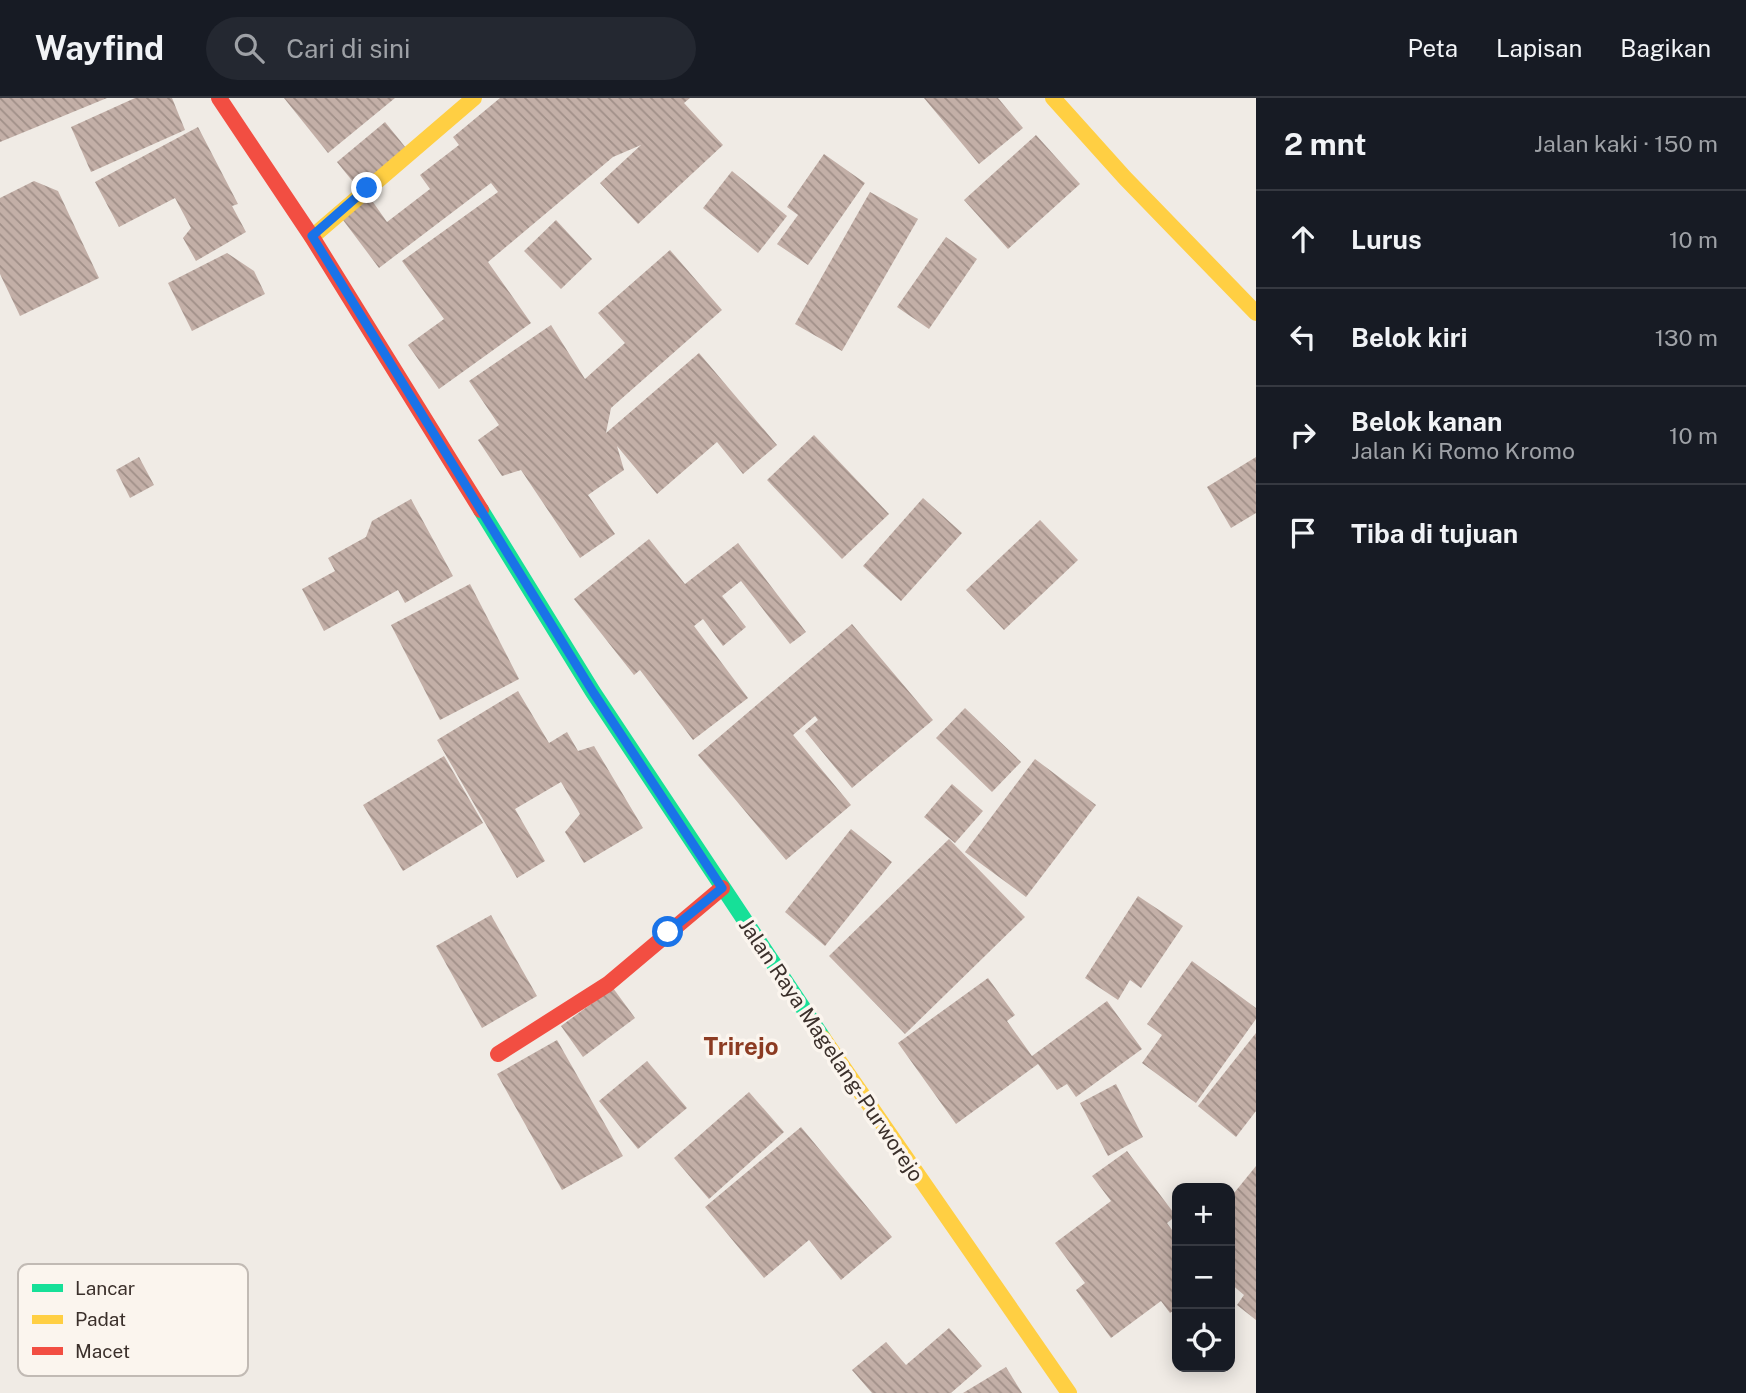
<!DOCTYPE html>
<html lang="id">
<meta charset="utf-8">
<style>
:root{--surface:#171b24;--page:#242831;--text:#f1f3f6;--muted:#9ea1a6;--line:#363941}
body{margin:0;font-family:"Public Sans",sans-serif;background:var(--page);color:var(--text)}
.controls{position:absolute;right:21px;bottom:21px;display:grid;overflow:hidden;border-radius:14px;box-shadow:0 4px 18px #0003}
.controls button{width:63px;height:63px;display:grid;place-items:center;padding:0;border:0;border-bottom:2px solid var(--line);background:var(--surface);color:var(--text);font:35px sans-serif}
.stop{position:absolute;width:21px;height:21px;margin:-16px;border:5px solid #1a73e8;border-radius:50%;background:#fff}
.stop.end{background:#1a73e8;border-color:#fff;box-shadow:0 2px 7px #0008}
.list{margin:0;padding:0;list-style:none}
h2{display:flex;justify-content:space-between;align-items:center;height:91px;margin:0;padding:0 28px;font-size:30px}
h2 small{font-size:23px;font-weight:400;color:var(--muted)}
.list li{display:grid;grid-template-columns:46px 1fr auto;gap:21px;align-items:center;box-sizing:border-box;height:98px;padding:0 28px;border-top:2px solid var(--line)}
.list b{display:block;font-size:26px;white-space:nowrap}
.list p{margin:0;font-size:23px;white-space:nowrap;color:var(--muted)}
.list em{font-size:23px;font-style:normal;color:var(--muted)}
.icon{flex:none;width:38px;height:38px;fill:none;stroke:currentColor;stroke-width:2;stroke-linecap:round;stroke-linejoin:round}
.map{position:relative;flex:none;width:1256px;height:1295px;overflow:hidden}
header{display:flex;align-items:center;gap:42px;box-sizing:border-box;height:98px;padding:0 35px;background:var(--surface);border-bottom:2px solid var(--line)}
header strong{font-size:33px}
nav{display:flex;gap:38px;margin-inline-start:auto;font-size:24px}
.search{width:490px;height:63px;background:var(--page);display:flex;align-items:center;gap:18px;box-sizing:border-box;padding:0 24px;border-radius:38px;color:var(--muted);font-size:26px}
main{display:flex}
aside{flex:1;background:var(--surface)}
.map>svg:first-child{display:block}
</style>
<header>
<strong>Wayfind</strong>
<div class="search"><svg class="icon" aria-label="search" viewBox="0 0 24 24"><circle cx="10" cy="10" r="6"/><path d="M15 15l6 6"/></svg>Cari di sini</div>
<nav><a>Peta</a><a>Lapisan</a><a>Bagikan</a></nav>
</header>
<main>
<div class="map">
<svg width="1256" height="1295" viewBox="0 0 1256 1295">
<defs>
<pattern id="building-back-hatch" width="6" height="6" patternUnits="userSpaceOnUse" patternTransform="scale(1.75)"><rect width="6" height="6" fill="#c3afa7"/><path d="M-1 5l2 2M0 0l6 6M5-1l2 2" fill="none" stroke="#a08f88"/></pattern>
</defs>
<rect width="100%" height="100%" fill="#f0ebe5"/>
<g fill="url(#building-back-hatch)">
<path d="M0,0h107l-107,44z"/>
<path d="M135,0h37l13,32 -94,42 -20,-45z"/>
<path d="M284,0h111l-67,55z"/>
<path d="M500,0h190l-6,5 39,42 -85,79 -38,-41 41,-38 -28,12 -125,105 43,61 -92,66 -31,-44 36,-26 -42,-58 96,-69 -7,-9 -112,85 -39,-52 28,-21 19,27 43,-33 -10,-14 39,-30 -6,-8z"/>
<path d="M924,0h74l25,30 -44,36z"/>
<path d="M385,24l21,26 -48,40 -21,-26z"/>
<path d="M198,29l40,77 -6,2 14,26 -50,29 -13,-23 8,-10 -16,-30 -56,29 -24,-45z"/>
<path d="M1036,37l44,49 -72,65 -44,-49z"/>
<path d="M824,56l41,29 -57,82 -31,-21 21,-29 -11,-8z"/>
<path d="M732,73l55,45 -29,37 -55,-45z"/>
<path d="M34,83l24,10 41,87 -79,38 -20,-42v-76z"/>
<path d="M870,94l48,27 -76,132 -47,-27z"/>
<path d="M556,122l36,39 -31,30 -37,-38z"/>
<path d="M946,139l31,22 -48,70 -32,-22z"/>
<path d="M670,152l52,60 -111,98 -5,25 93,-80 78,92 -34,29 -26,-32 -60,52 -40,-48 7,24 -36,25 27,39 -35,24 -59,-88 -19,6 -24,-36 21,-15 -30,-44 82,-56 34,54 40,-36 -27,-30z"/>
<path d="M227,155l27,18 11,23 -73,37 -24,-48z"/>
<path d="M814,337l75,79 -47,45 -75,-79z"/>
<path d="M139,359l15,28 -24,13 -14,-28z"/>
<path d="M1256,359v56l-25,15 -24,-41z"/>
<path d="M923,400l39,35 -61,68 -38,-35z"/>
<path d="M411,401l42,77 -48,27 -7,-13 -74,41 -22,-42 33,-18 -7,-13 38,-21 6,-16z"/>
<path d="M1040,422l38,40 -74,70 -38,-40z"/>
<path d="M649,441l36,45 53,-41 68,89 -16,12 -49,-63 -19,15 24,31 -23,19 -20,-27 -9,7 54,72 -55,42 -53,-70 -6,5 -60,-76z"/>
<path d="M470,486l49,95 -79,41 -49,-95z"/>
<path d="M852,526l81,96 -81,68 -47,-57 13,-11 -3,-4 -22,19 58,70 -65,55 -88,-105z"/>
<path d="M518,593l31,52 18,-11 11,19 16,-5 49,82 -59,35 -19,-31 15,-18 -19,-32 -46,27 30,52 -28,17 -80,-138z"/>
<path d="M965,610l56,54 -29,30 -56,-54z"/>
<path d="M444,658l39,67 -80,48 -40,-66z"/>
<path d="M1035,661l61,46 -70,92 -61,-45z"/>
<path d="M952,686l31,27 -28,32 -31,-26z"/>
<path d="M851,731l41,33 -67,84 -40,-34z"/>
<path d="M949,741l76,78 -120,117 -76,-78z"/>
<path d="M1138,798l45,30 -42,62 -11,-8 -12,20 -33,-22z"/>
<path d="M491,817l46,81 -55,32 -46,-82z"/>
<path d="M1192,863l64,47v11l-60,84 -54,-40 20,-28 -15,-11z"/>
<path d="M988,880l27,37 -8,6 25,35 75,-55 35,48 -66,48 -9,-13 -10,6 -19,-26 -82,60 -58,-81z"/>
<path d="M613,890l22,30 -52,39 -22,-31z"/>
<path d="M1256,935v78l-20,26 -38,-31z"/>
<path d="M557,942l66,116 -61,34 -65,-116z"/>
<path d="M647,963l40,47 -49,41 -39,-48z"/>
<path d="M1116,986l27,53 -35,19 -28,-53z"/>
<path d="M749,994l35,40 -75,67 -35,-41z"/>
<path d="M801,1029l91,110 -51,43 -32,-40 -45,38 -59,-71z"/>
<path d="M1127,1053l49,65 -9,7 10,14v71l-7,5 -9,-12 -50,37 -35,-48 9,-7 -30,-40 56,-42 -19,-25z"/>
<path d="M1256,1068v154l-19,-15 7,-10 -14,-12v-85z"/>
<path d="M949,1230l33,38 -31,27h-79l-20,-23 34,-28 20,23z"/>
<path d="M1006,1269l16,26h-59z"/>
</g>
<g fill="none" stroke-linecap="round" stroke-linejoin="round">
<path stroke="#16e098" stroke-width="16" d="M481,412l112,182 230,346"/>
<g stroke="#ffcf43" stroke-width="16">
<path d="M1053,0l72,80 131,135"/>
<path d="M312,139l162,-139"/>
<path d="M823,940l246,355"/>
</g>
<g stroke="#f24e42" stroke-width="16">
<path d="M219,0l93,139 169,273"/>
<path d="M498,956l110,-70 114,-96"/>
</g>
</g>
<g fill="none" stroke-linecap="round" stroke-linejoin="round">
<path stroke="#1a73e8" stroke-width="9" d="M367,90l-55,48 281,456 129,196 -54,44"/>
</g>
<g text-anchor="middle" stroke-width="7" stroke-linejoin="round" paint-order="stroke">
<g font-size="21" fill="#3b302b" stroke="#fbf5ee">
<text transform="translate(831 952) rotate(56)" y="7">Jalan Raya Magelang-Purworejo</text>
</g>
<g font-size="24" font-weight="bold" fill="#8c3b22" stroke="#fbf5ee">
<text x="741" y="957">Trirejo</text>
</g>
</g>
<rect x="18" y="1166" width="230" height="112" rx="10" fill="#fbf5ee" stroke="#c1bab4" stroke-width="2"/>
<rect x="32" y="1186" width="31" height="8" fill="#16e098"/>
<rect x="32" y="1217" width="31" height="9" fill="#ffcf43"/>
<rect x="32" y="1249" width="31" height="8" fill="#f24e42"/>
<g font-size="19" fill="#3b302b">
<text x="75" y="1197">Lancar</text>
<text x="75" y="1228">Padat</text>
<text x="75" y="1260">Macet</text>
</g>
</svg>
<div class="controls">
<button>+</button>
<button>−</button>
<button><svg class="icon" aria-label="locate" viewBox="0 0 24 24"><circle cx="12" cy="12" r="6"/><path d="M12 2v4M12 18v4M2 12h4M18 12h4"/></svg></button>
</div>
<div class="stop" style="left:668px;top:834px"></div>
<div class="stop end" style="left:367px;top:90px"></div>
</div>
<aside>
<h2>2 mnt<small>Jalan kaki · 150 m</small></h2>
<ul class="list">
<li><svg class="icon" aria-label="ahead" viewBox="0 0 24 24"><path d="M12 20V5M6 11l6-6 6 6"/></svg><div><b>Lurus</b></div><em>10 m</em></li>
<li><svg class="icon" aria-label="left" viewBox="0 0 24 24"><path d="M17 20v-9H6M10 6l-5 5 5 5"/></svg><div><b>Belok kiri</b></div><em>130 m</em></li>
<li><svg class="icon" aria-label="right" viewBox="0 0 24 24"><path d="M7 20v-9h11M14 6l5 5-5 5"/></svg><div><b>Belok kanan</b><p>Jalan Ki Romo Kromo</p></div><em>10 m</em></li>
<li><svg class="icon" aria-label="arrive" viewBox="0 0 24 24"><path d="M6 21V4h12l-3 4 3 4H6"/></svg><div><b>Tiba di tujuan</b></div></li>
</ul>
</aside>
</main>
